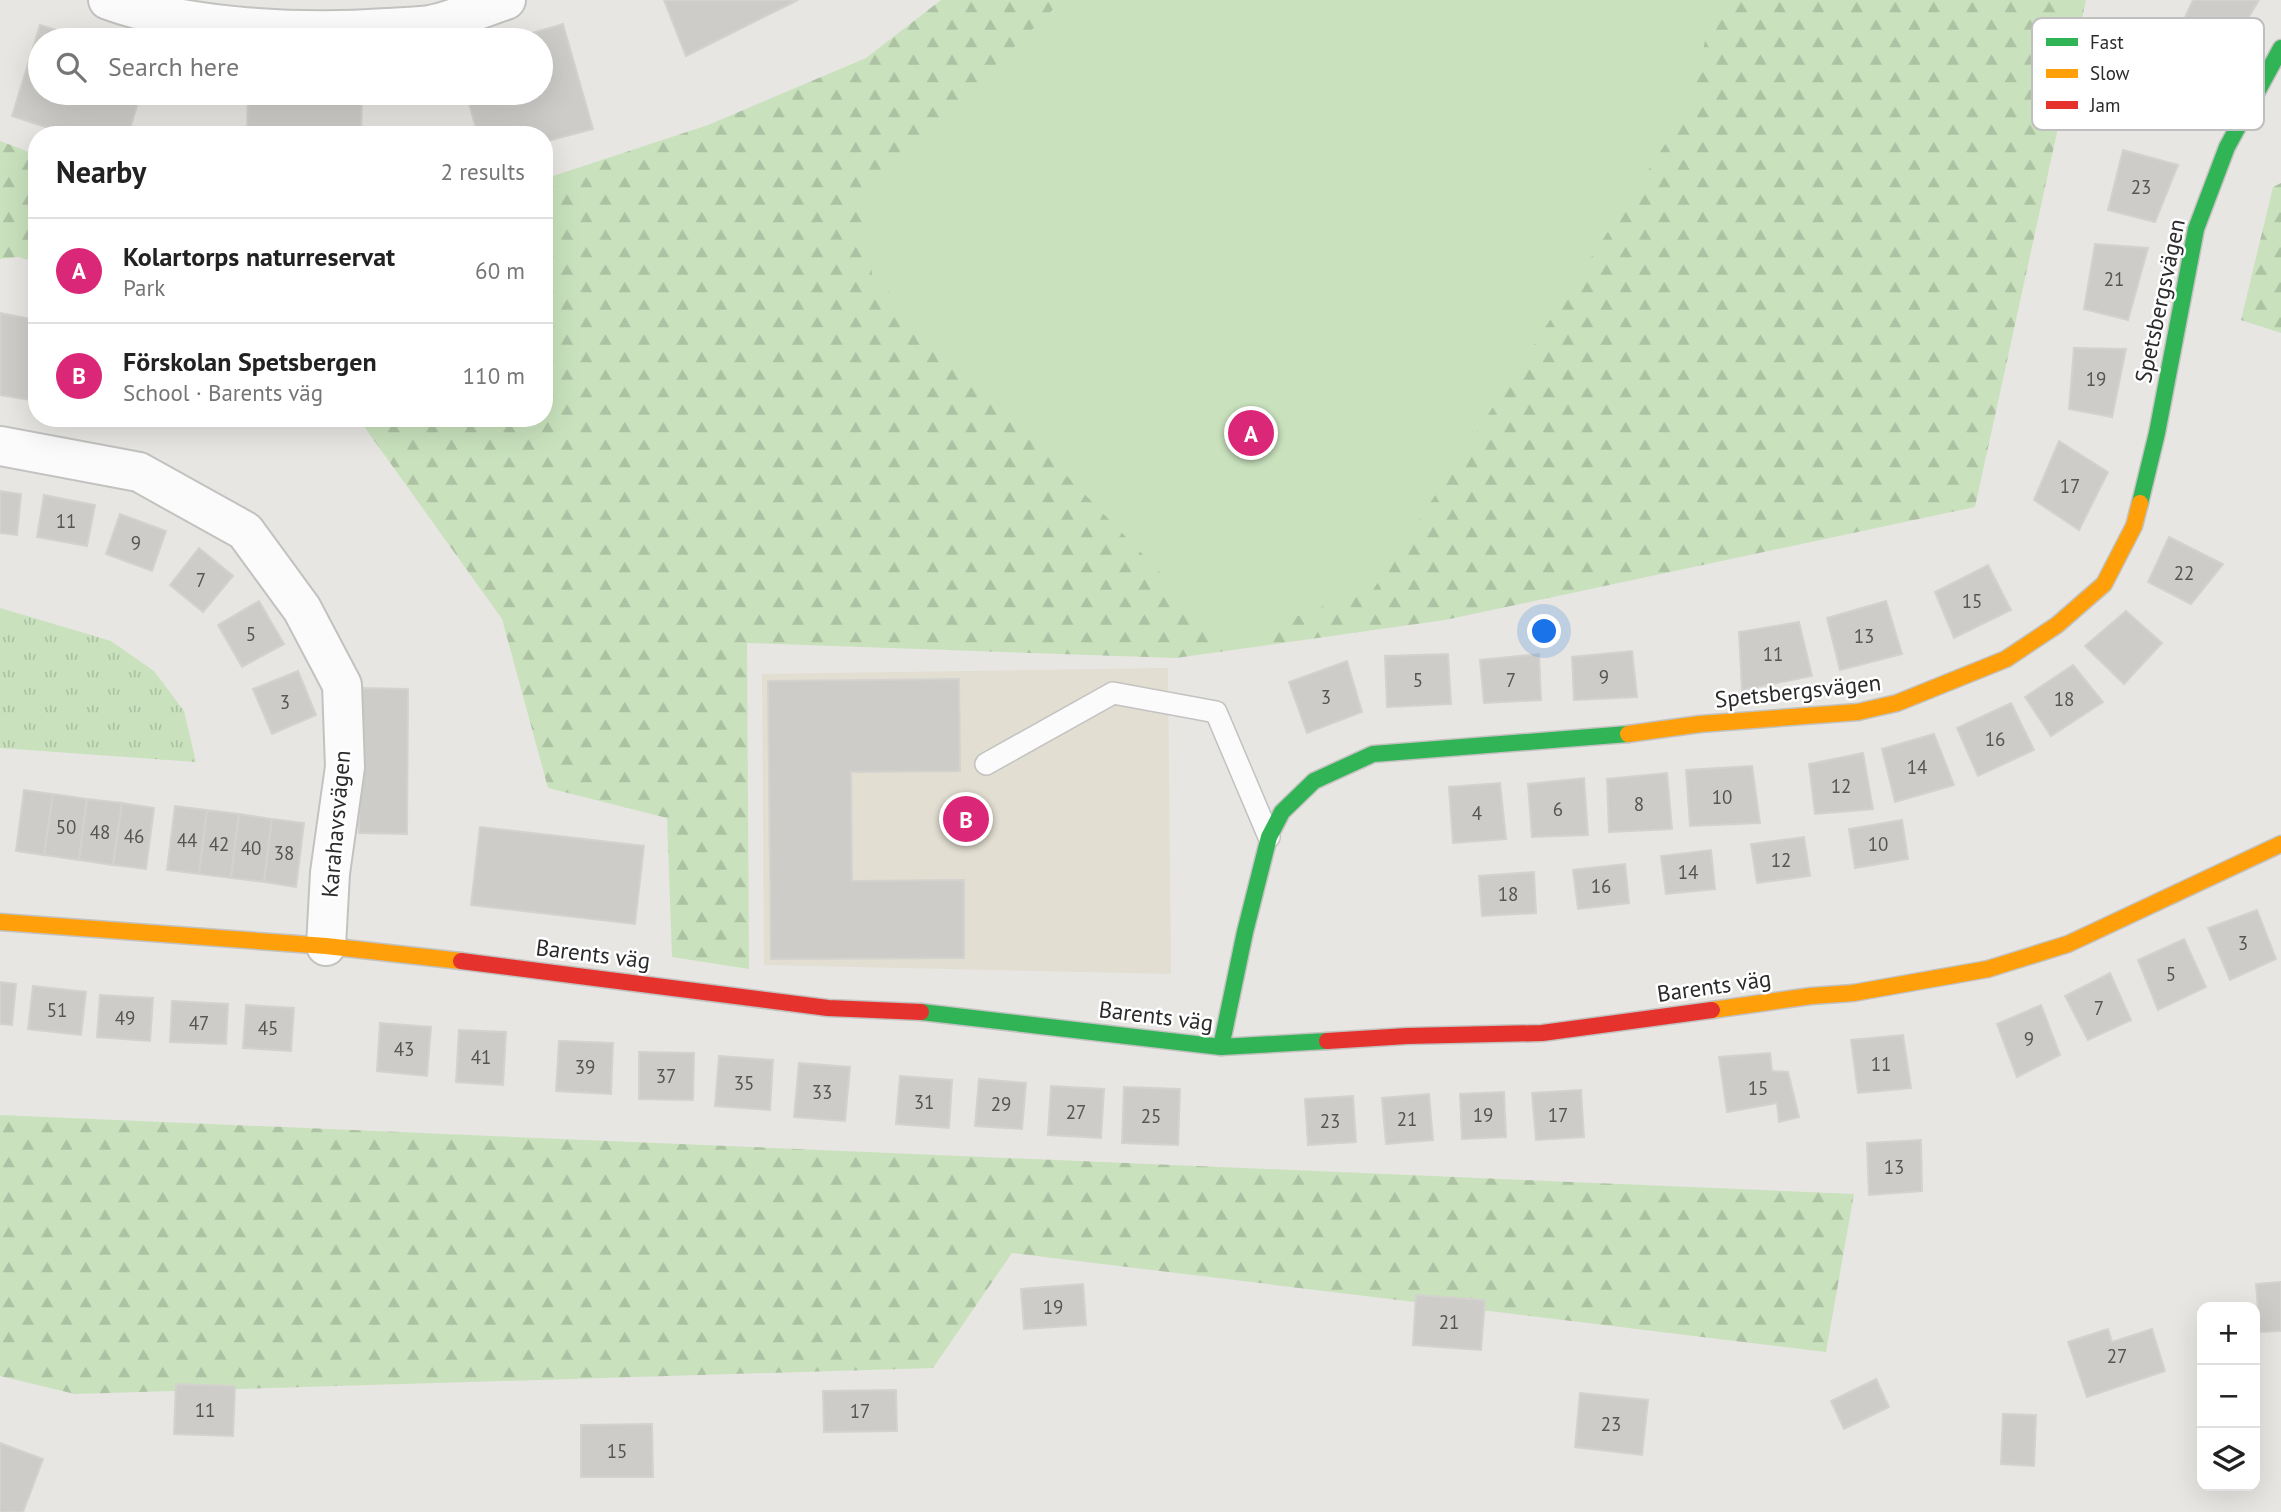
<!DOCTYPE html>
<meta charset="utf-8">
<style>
:root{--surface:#fff;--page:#f2f2f2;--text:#222;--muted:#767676;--line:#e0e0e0;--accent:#db2777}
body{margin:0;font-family:"PT Sans",sans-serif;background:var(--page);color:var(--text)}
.controls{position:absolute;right:21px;bottom:21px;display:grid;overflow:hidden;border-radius:14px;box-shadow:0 7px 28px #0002}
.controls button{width:63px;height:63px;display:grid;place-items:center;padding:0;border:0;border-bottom:2px solid var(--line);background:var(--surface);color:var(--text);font:35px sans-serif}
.you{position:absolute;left:1545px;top:632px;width:24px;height:24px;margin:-18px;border:5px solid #fff;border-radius:50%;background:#1a73e8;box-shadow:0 0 0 10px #1a73e833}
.badge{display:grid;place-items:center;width:46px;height:46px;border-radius:50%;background:var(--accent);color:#fff;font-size:23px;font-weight:700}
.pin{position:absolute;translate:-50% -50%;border:4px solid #fff;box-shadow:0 2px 7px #0006}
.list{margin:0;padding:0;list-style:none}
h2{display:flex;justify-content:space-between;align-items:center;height:91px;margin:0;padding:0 28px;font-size:30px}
h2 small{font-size:23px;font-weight:400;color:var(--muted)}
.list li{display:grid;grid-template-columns:46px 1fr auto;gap:21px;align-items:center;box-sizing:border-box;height:105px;padding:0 28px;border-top:2px solid var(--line)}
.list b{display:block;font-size:26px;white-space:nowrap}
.list p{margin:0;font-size:23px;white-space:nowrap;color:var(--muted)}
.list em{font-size:23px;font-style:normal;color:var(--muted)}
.icon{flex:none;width:38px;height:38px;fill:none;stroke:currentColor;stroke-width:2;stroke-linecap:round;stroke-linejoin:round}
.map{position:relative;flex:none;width:2281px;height:1512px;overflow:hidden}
.search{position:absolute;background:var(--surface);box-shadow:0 7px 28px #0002;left:28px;top:28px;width:525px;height:77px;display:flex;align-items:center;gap:18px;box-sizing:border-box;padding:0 24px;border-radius:38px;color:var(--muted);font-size:26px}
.panel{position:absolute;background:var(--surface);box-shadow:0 7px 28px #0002;left:28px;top:126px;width:525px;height:301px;border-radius:28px}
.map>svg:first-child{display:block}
</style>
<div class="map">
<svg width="2281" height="1512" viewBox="0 0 2281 1512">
<defs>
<pattern id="grass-tufts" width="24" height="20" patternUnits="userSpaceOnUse" patternTransform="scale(1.75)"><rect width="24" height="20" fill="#c9e2bd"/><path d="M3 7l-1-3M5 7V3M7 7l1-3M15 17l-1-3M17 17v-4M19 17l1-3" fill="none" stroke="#adc2a3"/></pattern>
<pattern id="forest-firs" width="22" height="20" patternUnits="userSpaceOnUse" patternTransform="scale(1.75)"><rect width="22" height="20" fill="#c9e2bd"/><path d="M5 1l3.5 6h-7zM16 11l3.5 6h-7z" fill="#adc2a3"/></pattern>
</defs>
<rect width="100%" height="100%" fill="#e8e6e2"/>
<path fill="#e2ded1" d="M1168,668l3,306 -407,-9 -2,-291z"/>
<path fill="url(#grass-tufts)" d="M0,608l111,33 43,30 30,40 12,51 -196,-14z"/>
<g fill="url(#forest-firs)">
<path d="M941,0h1145l-111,507 -530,113 -269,38 -429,-15 2,326 -77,-12 -5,-139 -119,-30 -46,-169 -144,-201h186v-239l164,-54 158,-67z"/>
<path d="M0,141l37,14v108l-18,-6 -19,2z"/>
<path d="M2281,183v150l-40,-13 32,-133z"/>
<path d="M0,1115l1854,79 -28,158 -814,-99 -79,115 -858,26 -75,-18z"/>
</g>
<path fill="#c9e2bd" d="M1063,0h651l-23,105 -320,488c-53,12 -90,27 -136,57l-363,-376 -7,-84z"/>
<g fill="#cdccc9" stroke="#d3d2ce" stroke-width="2">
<path d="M664,0h134l-112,56z"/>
<path d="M2193,0h66l-35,58 -48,-21z"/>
<path d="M563,24l30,105 -49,13v-7h-66l-12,-42h75v-53h-33z"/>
<path d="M40,25l48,15h-48v53h101l-13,42h-57l-59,-19z"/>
<path d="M248,93h114l-1,42h-114z"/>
<path d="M2123,150l55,15 -23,57 -47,-12z"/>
<path d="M2095,244l53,4 -20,72 -44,-11z"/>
<path d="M0,313l37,7v81l-37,-6z"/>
<path d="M2074,348l52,1 -14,68 -43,-8z"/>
<path d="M2059,441l49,31 -29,58 -45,-30z"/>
<path d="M0,491l21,3 -4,41 -17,-2z"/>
<path d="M44,495l51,10 -8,41 -50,-9z"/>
<path d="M120,514l46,17 -14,40 -46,-17z"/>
<path d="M2169,537l54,27 -32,40 -43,-22z"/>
<path d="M199,548l34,28 -30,36 -33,-27z"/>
<path d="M1988,565l23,45 -57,28 -19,-46z"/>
<path d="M259,601l25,43 -42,23 -24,-42z"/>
<path d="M1886,601l16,53 -62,16 -13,-52z"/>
<path d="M2126,611l36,32 -38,41 -39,-38z"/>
<path d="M1799,622l13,54 -70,14 -3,-58z"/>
<path d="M1632,651l5,46 -63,3 -2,-43z"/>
<path d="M1448,654l3,50 -64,3 -2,-51z"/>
<path d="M1539,654l2,46 -57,3 -4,-43z"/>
<path d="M1347,661l15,51 -55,21 -18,-51z"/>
<path d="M2073,665l30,37 -52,34 -26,-39z"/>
<path d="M298,671l18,44 -44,19 -19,-45z"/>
<path d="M959,679l1,92 -109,1 1,109 112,-1v78l-193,1 -3,-278z"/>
<path d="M361,688l47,1 -1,145 -48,-1z"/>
<path d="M2011,703l23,47 -56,26 -21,-48z"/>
<path d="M1934,734l20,51 -59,17 -13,-53z"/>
<path d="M1863,753l10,56 -58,5 -6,-50z"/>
<path d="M1752,766l8,57 -70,3 -4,-56z"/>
<path d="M1667,773l5,56 -63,3 -2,-53z"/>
<path d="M1584,778l4,57 -56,2 -4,-53z"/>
<path d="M1500,783l6,56 -53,4 -4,-56z"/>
<path d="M24,790l29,4 -9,61 -28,-4z"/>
<path d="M53,794l34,5 -8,61 -35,-5z"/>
<path d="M87,799l35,4 -9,62 -34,-5z"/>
<path d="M122,803l32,5 -8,61 -33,-4z"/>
<path d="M175,806l32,4 -8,64 -32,-4z"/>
<path d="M207,810l32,4 -8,64 -32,-4z"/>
<path d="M239,814l33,5 -8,63 -33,-4z"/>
<path d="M272,819l32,4 -8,64 -32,-5z"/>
<path d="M1902,820l6,39 -53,9 -6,-39z"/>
<path d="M480,827l164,19 -9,78 -164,-19z"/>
<path d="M1804,837l6,39 -53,7 -6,-39z"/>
<path d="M1711,850l4,39 -49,5 -5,-38z"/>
<path d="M1625,864l4,39 -51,6 -5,-39z"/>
<path d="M1534,872l2,41 -54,3 -3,-40z"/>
<path d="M2257,910l19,49 -46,21 -22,-52z"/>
<path d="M2184,939l22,48 -48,23 -20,-50z"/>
<path d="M2110,973l21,47 -43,20 -23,-44z"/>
<path d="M0,982l16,2 -4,41 -12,-1z"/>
<path d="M33,986l53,6 -5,43 -53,-6z"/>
<path d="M100,995l53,3 -3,43 -53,-4z"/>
<path d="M172,1001l56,3 -2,40 -56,-2z"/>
<path d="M246,1005l48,3 -3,43 -48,-3z"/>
<path d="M2041,1005l19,50 -43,22 -20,-53z"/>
<path d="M380,1023l51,4 -4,49 -50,-5z"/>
<path d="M459,1030l47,2 -3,53 -47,-3z"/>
<path d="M1903,1035l8,53 -53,5 -7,-53z"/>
<path d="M559,1041l54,2 -2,51 -55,-3z"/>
<path d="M639,1052l55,1 -1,47 -54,-1z"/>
<path d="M1770,1053l2,18 16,1 11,45 -20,5 -2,-19 -50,9 -8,-55z"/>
<path d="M719,1056l54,4 -3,50 -55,-4z"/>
<path d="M799,1063l51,4 -5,54 -51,-4z"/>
<path d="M900,1076l52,4 -3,48 -53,-4z"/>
<path d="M979,1079l47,4 -4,46 -47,-3z"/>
<path d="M1051,1086l53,3 -3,49 -53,-3z"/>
<path d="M1124,1087l56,2 -2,56 -56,-2z"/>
<path d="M1581,1090l3,47 -48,3 -4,-47z"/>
<path d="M1504,1092l2,45 -44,2 -2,-45z"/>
<path d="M1429,1094l4,46 -47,4 -4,-46z"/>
<path d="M1353,1096l3,46 -48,3 -3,-46z"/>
<path d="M1921,1140l1,51 -53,4 -2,-52z"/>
<path d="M2281,1282v49l-21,1 -4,-48z"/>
<path d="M1083,1284l3,41 -62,4 -3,-40z"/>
<path d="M1416,1295l69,5 -4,50 -68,-5z"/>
<path d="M2108,1329l4,13 40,-13 13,42 -78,26 -19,-55z"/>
<path d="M1876,1379l13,28 -45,22 -13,-28z"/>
<path d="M176,1384l59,2 -2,50 -59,-2z"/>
<path d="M896,1390l1,41 -73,1 -1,-41z"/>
<path d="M1580,1393l68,7 -6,55 -67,-8z"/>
<path d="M2003,1414l33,1 -2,51 -33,-2z"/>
<path d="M652,1424l1,53h-72v-52z"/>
<path d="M0,1443l43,16 -20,53h-23z"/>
</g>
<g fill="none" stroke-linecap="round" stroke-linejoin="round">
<g stroke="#c2c2c1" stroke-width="24">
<path id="lane" d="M986,764l127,-71 103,19 53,125"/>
</g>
<g stroke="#c2c2c1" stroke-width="42">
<g id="street">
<path d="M108,0c80,29 195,34 279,28 14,-1 29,-1 43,-3 25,-5 51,-17 76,-25"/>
<path d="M0,446l139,26 106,59 57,78 40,76 3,82 -15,106 -4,73"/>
</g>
</g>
<g stroke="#c2c2c1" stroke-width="19">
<g id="fast">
<path d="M2140,503l17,-70 39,-204 31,-82 54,-99"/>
<path d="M921,1012l300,35 106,-6"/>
<path d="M1221,1047l24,-115 24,-95 13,-25 32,-31 59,-27 255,-20"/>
</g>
</g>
<g stroke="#c2c2c1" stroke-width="19">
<g id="slow">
<path d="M1628,734l72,-10 158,-12 39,-9 109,-44 51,-34 47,-41 30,-58 6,-23"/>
<path d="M0,922l326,24 135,15"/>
<path d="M1712,1010l99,-14 42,-3 135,-24 80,-25 213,-100"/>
</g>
</g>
<g stroke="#c2c2c1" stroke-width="19">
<g id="jam">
<path d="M461,961l367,47 93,4"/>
<path d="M1327,1041l80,-5 135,-3 170,-23"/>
</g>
</g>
<use href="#lane" stroke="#fcfbfb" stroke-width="21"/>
<use href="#street" stroke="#fcfbfb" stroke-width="38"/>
<use href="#fast" stroke="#30b455" stroke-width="16"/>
<use href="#slow" stroke="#ff9f0a" stroke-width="16"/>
<use href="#jam" stroke="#e5322d" stroke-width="16"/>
</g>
<g text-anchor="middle" stroke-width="5" stroke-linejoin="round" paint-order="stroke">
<g font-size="19" fill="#555554">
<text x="2141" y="194">23</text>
<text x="2114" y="286">21</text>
<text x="2096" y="386">19</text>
<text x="2070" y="493">17</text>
<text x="66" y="528">11</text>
<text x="136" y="550">9</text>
<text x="2184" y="580">22</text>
<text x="201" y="587">7</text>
<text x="1972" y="608">15</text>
<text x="251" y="641">5</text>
<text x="1864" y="643">13</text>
<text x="1773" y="661">11</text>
<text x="1604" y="684">9</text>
<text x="1418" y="687">5</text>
<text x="1511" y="687">7</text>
<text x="1326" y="704">3</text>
<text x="2064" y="706">18</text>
<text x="285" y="709">3</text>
<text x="1995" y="746">16</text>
<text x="1917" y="774">14</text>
<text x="1841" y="793">12</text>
<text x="1722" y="804">10</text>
<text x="1639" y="811">8</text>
<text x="1558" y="816">6</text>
<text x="1477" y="820">4</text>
<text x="66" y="834">50</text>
<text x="100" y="839">48</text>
<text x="134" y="843">46</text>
<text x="187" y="847">44</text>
<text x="219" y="851">42</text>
<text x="1878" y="851">10</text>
<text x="251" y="855">40</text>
<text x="284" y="860">38</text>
<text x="1781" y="867">12</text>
<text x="1688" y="879">14</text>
<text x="1601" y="893">16</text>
<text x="1508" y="901">18</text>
<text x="2243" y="950">3</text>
<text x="2171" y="981">5</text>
<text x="2099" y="1015">7</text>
<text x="57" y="1017">51</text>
<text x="125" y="1025">49</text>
<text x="199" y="1030">47</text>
<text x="268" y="1035">45</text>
<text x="2029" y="1046">9</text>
<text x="404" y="1056">43</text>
<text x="481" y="1064">41</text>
<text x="1881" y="1071">11</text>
<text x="585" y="1074">39</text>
<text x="666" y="1083">37</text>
<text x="744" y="1090">35</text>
<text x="1758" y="1095">15</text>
<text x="822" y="1099">33</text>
<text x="924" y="1109">31</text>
<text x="1001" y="1111">29</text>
<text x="1076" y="1119">27</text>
<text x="1483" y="1122">19</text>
<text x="1558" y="1122">17</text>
<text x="1151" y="1123">25</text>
<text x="1407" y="1126">21</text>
<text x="1330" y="1128">23</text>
<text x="1894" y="1174">13</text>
<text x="1053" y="1314">19</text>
<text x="1449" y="1329">21</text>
<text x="2117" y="1363">27</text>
<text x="205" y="1417">11</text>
<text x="860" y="1418">17</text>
<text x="1611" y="1431">23</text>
<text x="617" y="1458">15</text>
</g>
<g font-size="23" fill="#2b2b2b" stroke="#fff">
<text transform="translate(2160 301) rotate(-78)" y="8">Spetsbergsvägen</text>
<text transform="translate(1798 691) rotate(-6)" y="8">Spetsbergsvägen</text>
<text transform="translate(336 824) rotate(-85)" y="8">Karahavsvägen</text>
<text transform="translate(593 954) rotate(7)" y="8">Barents väg</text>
<text transform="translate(1714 986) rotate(-8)" y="8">Barents väg</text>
<text transform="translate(1156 1016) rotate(7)" y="8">Barents väg</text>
</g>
</g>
<rect x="2032" y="18" width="232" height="112" rx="10" fill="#fff" stroke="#bfbfbf" stroke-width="2"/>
<rect x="2046" y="38" width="32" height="8" fill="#30b455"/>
<rect x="2046" y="69" width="32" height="9" fill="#ff9f0a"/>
<rect x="2046" y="101" width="32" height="8" fill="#e5322d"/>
<g font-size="19" fill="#2b2b2b">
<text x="2090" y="49">Fast</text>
<text x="2090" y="80">Slow</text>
<text x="2090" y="112">Jam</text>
</g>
</svg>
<div class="controls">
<button>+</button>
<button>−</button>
<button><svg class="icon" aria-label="layers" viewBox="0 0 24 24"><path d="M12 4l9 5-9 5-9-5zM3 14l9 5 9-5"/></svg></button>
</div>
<div class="you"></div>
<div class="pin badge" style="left:1251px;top:433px">A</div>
<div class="pin badge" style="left:966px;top:819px">B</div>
<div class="search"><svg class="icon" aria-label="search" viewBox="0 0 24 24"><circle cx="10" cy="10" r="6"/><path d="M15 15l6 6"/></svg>Search here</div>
<section class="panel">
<h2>Nearby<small>2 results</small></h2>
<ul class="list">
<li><span class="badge">A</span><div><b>Kolartorps naturreservat</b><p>Park</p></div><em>60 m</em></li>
<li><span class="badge">B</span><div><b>Förskolan Spetsbergen</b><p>School · Barents väg</p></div><em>110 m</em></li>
</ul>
</section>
</div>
